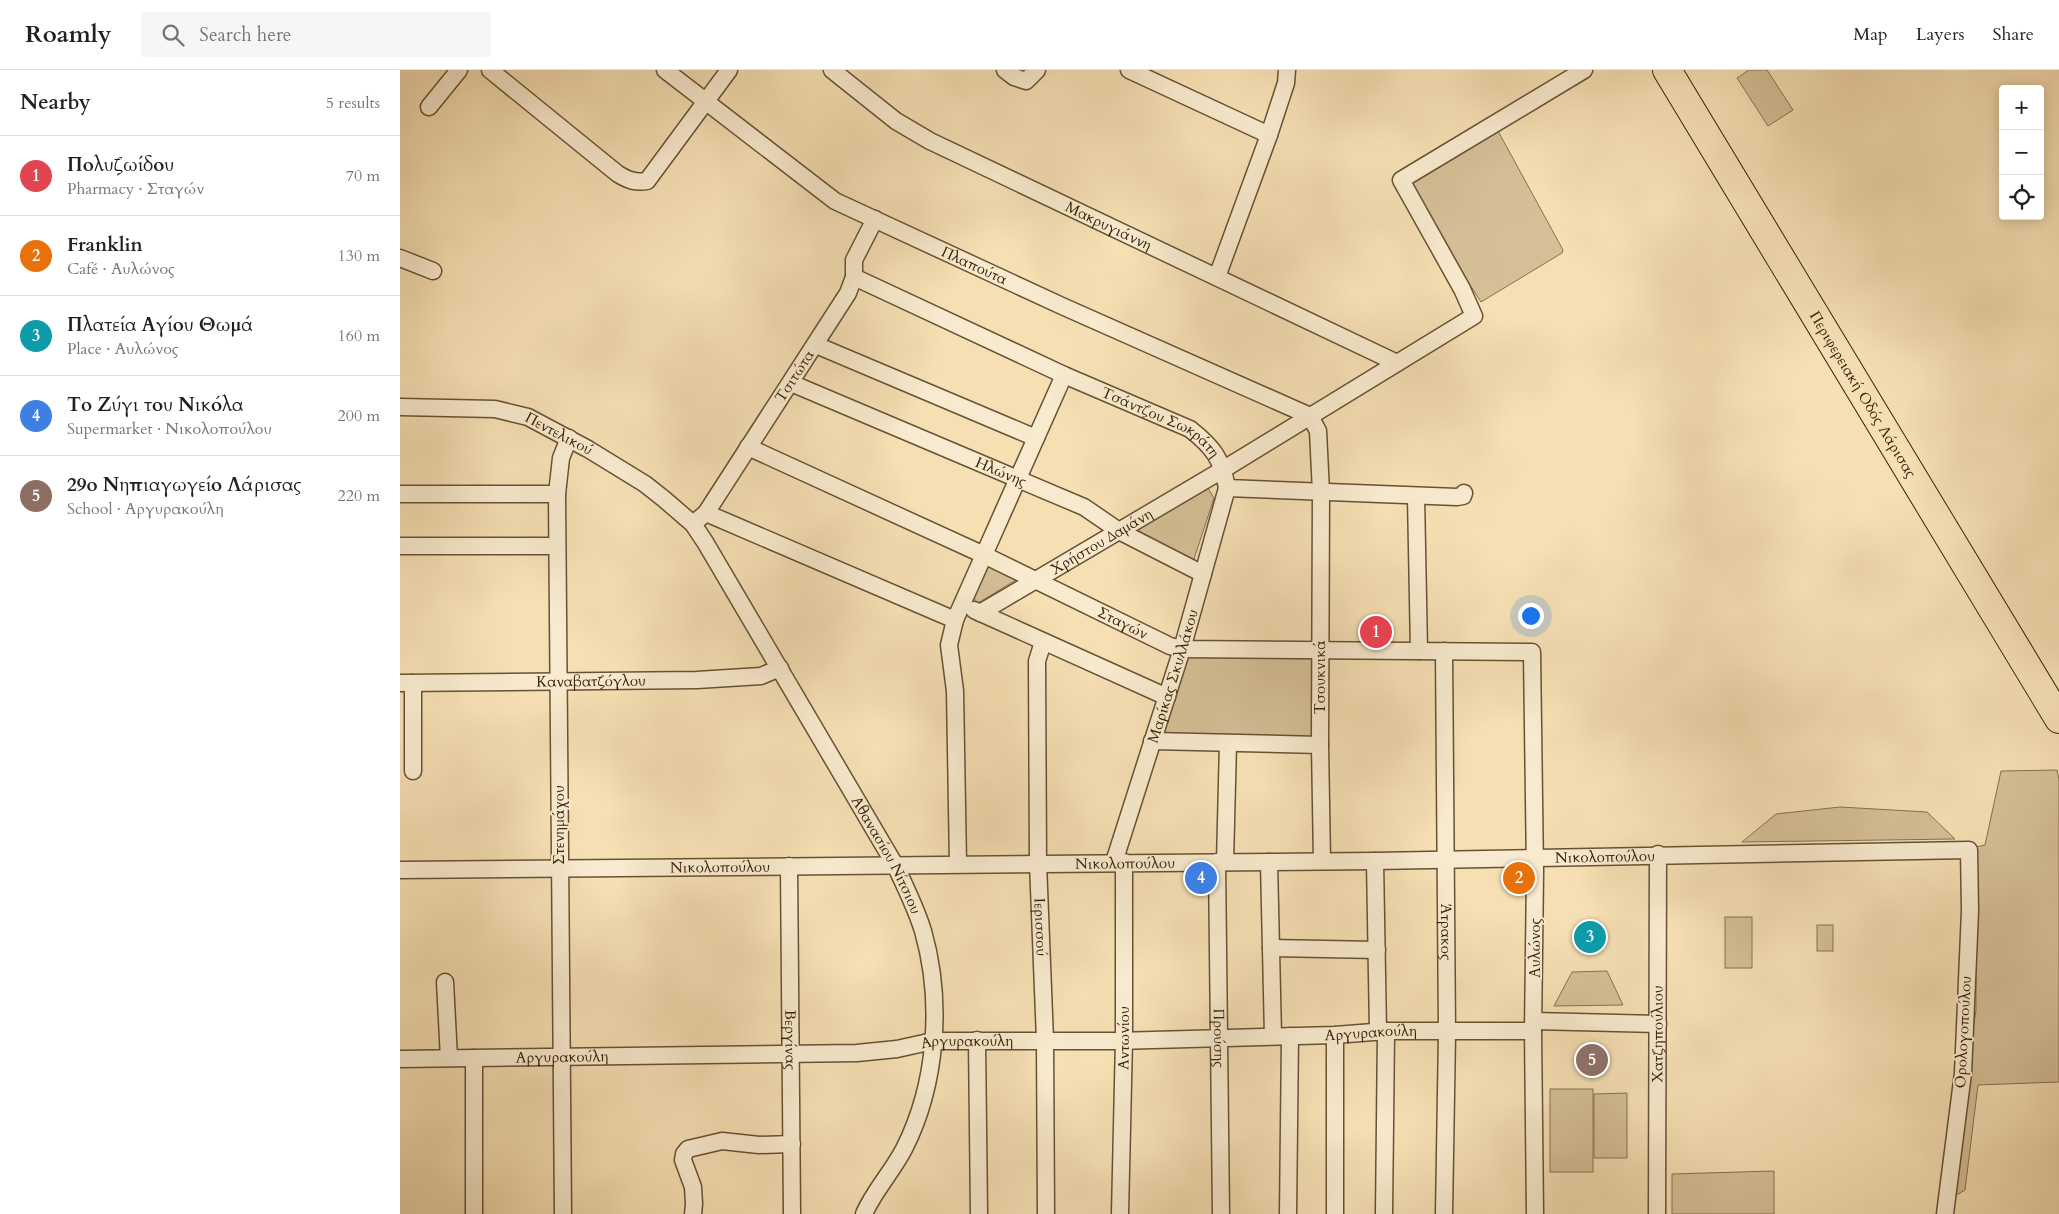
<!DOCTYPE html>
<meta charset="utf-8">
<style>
:root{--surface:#fff;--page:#f6f6f6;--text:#202124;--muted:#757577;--line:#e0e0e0;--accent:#db2777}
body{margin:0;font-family:Cardo,serif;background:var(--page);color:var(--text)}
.controls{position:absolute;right:15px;top:15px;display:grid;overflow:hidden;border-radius:5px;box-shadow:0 2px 12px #0003}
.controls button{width:45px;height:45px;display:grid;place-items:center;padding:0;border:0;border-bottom:1px solid var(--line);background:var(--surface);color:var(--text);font:25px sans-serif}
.you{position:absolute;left:1130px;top:545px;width:18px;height:18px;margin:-12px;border:4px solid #fff;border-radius:50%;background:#1a73e8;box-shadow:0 0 0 8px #1a73e833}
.badge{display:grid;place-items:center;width:32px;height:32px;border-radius:50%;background:var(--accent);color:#fff;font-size:16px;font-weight:700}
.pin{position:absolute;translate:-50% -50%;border:2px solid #fff;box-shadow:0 1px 5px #0006}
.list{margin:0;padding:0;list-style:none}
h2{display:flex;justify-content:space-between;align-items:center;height:65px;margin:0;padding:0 20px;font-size:21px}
h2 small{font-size:16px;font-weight:400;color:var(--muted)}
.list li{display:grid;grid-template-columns:32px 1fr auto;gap:15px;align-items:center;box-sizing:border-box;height:80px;padding:0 20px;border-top:1px solid var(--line)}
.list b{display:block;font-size:19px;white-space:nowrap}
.list p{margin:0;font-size:16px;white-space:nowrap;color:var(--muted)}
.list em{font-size:16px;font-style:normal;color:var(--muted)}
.icon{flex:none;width:28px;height:28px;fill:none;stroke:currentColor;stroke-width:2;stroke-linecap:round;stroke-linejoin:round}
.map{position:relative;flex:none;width:1659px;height:1144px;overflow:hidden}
header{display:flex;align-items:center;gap:30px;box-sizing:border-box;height:70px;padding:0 25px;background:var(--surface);border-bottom:1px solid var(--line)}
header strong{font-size:24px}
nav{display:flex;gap:28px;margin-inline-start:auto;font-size:18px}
.search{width:350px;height:45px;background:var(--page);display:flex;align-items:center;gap:12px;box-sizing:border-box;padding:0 18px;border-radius:5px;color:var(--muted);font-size:19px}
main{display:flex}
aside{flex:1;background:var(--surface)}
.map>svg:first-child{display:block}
</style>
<header>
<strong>Roamly</strong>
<div class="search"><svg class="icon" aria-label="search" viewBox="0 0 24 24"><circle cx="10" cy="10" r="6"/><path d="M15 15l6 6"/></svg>Search here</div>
<nav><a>Map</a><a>Layers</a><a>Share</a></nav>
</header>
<main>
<aside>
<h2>Nearby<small>5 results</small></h2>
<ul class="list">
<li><span class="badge" style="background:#e0444e">1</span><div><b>Πολυζωίδου</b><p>Pharmacy · Σταγών</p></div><em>70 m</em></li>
<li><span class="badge" style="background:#e8710a">2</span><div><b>Franklin</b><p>Café · Αυλώνος</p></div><em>130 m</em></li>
<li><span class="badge" style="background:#0f9aa8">3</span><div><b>Πλατεία Αγίου Θωμά</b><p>Place · Αυλώνος</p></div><em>160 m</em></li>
<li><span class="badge" style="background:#3f7fe0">4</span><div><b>Το Ζύγι του Νικόλα</b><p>Supermarket · Νικολοπούλου</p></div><em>200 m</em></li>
<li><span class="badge" style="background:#8d6e63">5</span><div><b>29ο Νηπιαγωγείο Λάρισας</b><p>School · Αργυρακούλη</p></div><em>220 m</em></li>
</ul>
</aside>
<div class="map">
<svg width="1659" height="1144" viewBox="0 0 1659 1144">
<rect width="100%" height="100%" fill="#f5dfb3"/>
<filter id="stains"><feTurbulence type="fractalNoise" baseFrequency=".004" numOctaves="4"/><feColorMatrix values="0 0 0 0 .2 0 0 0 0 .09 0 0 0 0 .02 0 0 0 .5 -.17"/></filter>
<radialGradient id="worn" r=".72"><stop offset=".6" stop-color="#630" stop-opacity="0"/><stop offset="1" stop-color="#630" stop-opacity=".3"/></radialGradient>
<g fill="#d5bf96" stroke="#86714f">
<path d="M1349,0h18l26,40 -25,16 -31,-48z"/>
<path d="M1093,58l5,3 65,119 -1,3 -81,49 -68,-107 -3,-15z"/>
<path d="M806,415l8,13 -21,64 -3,-1 -56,-33z"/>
<path d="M587,492l32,16 -41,25 -7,-8z"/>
<path d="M790,586l120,2 5,5v76l-152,-6 23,-74z"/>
<path d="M1657,700l2,10v302l-81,3 -13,105 -17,10 28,-190v-163l9,-2 16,-74z"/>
<path d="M1440,737l87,5 28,27 -213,3 34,-28z"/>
<rect x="1325" y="847" width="27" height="51"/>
<rect x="1417" y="855" width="16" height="26"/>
<path d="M1207,901l16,34 -69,1 18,-34z"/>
<rect x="1150" y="1019" width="43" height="83"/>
<path d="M1227,1023v65h-33v-64z"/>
<path d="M1374,1101v43h-102v-40z"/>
</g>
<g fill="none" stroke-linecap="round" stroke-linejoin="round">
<g stroke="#675233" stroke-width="19">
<g id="minor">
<path d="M90,0l128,104c10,6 17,9 29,7l82,-111"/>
<path id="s1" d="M265,0l170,131 227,105 248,110 8,15 3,61 -1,253 2,116"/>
<path id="s2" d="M432,0l64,51 34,20 467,222"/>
<path d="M605,0l9,7 12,4 11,-11"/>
<path d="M729,0l140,65"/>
<path d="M29,37l30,-37"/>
<path d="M0,188l33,13"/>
<path id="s3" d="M454,207l210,98 126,54c23,18 32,30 37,59l230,9 6,-1 1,-3"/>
<path d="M817,207l52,-142 17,-52 1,-13"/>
<path d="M416,275l220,93"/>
<path id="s4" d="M391,313l293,124 35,24 84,43"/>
<path id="s5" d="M0,337l95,2 33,8 60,32 57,35 19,15 29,25 12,18 190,323c10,21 21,43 28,66 20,70 14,153 -19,218 -12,23 -30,42 -40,65"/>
<path id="s6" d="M348,377l236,108 186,91 12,3 350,3 3,220 -2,159 2,183"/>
<path d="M0,424h157"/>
<path d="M1016,426l3,155"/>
<path d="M306,443l249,107"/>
<path id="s7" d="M293,454l13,-11 142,-220 6,-16v-17l21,-41"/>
<path d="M0,476h157"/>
<path d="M574,540l193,87"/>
<path id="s8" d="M580,543l244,-144 250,-153 -12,-27 -61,-109 183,-110"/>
<path id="s9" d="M643,572l-6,19 1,202 7,177 1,174"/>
<path id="s10" d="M1044,581l3,382 -3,181"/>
<path id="s11" d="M0,613l297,-3 64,-4 19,-8"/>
<path d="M13,613v88"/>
<path d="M752,671l168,4"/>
<path d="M975,791l3,171"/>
<path id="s12" d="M714,792l68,-213 45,-161"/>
<path id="s13" d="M817,792l4,352"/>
<path d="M825,792l3,-119"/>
<path d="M869,792l4,174"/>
<path d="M558,794l-3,-173 -6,-46 6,-25 109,-245"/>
<path id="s14" d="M389,796l3,348"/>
<path id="s15" d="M0,800l975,-9 594,-11 1,61 -7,162 -18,141"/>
<path d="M871,878l106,2"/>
<path d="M45,912l4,76"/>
<path d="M1134,951l124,3"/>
<path d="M577,970l2,174"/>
<path id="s16" d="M0,989l457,-6 40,-4 36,-8h183l219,-6 51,-4h147"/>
<path d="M74,1144v-156"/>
<path d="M163,1144l-6,-720 4,-36 8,-20"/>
<path d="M293,1144l1,-10 -1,-17 -10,-27 1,-6 4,-5 34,-8 37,4 33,-1"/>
<path id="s17" d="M720,1144l4,-174v-178"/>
<path d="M888,1144l2,-178"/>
<path d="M935,1144v-179"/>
<path d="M984,1144l2,-183"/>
<path id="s18" d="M1257,1144l1,-360"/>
</g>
</g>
<g stroke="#382308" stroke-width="30">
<g id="trunk">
<path id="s19" d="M1267,0l392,649"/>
</g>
</g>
<use href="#minor" stroke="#f8eace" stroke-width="16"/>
<use href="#trunk" stroke="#f5dfb3" stroke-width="28"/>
</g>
<g text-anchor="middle" stroke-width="4" stroke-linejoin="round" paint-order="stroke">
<g font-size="15" fill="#382308" stroke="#f8eace">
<text dy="5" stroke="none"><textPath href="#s2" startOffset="319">Μακρυγιάννη</textPath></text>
<text dy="5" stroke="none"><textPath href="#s1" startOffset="368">Πλαπούτα</textPath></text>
<text dy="5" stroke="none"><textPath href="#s7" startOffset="180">Τσιτώτα</textPath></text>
<text dy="5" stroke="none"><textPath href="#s19" startOffset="379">Περιφερειακή Οδός Λάρισας</textPath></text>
<text dy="5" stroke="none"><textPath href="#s3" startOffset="340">Τσάντζου Σωκράτη</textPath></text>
<text dy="5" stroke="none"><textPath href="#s5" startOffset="164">Πεντελικού</textPath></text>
<text dy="5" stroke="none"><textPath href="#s4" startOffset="228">Ηλώνης</textPath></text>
<text dy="5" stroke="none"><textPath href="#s8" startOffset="141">Χρήστου Δαμάνη</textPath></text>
<text dy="5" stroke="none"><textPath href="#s6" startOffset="414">Σταγών</textPath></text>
<text dy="5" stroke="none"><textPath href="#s12" startOffset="195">Μαρίκας Σκυλλάκου</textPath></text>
<text transform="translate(920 607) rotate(-90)" y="5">Τσουκνικά</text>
<text dy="5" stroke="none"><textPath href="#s11" startOffset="191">Καναβατζόγλου</textPath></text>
<text transform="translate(159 755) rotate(-90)" y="5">Στενημάχου</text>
<text dy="5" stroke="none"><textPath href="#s5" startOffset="710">Αθανασίου Νίτσιου</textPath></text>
<text dy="5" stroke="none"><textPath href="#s15" startOffset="1205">Νικολοπούλου</textPath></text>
<text dy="5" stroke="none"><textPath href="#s15" startOffset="725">Νικολοπούλου</textPath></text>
<text dy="5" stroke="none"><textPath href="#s15" startOffset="320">Νικολοπούλου</textPath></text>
<text dy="5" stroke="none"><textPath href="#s9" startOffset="286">Ιερισσού</textPath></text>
<text dy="5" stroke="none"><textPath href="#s10" startOffset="281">Άτρακος</textPath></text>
<text transform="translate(1135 878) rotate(-90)" y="5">Αυλώνος</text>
<text transform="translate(1563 962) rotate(-87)" y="5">Ορολογοπούλου</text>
<text dy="5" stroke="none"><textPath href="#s16" startOffset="972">Αργυρακούλη</textPath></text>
<text dy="5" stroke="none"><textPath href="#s18" startOffset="180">Χατζηπούλιου</textPath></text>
<text dy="5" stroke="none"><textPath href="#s17" startOffset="176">Αντωνίου</textPath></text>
<text dy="5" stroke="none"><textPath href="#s13" startOffset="176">Προύσης</textPath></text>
<text dy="5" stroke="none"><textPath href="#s14" startOffset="174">Βεργίνας</textPath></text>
<text dy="5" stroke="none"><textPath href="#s16" startOffset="568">Αργυρακούλη</textPath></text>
<text dy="5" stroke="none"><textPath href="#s16" startOffset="162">Αργυρακούλη</textPath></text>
</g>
</g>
<rect width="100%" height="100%" filter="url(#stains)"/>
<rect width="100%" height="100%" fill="url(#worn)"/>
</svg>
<div class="controls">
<button>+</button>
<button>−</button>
<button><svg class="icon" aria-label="locate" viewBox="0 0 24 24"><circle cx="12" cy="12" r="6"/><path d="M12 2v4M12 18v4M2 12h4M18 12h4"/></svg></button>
</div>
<div class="you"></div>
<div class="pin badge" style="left:976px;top:562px;background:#e0444e">1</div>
<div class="pin badge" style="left:1119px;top:808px;background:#e8710a">2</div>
<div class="pin badge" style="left:1190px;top:867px;background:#0f9aa8">3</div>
<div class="pin badge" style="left:801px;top:808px;background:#3f7fe0">4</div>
<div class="pin badge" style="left:1192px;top:990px;background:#8d6e63">5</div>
</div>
</main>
